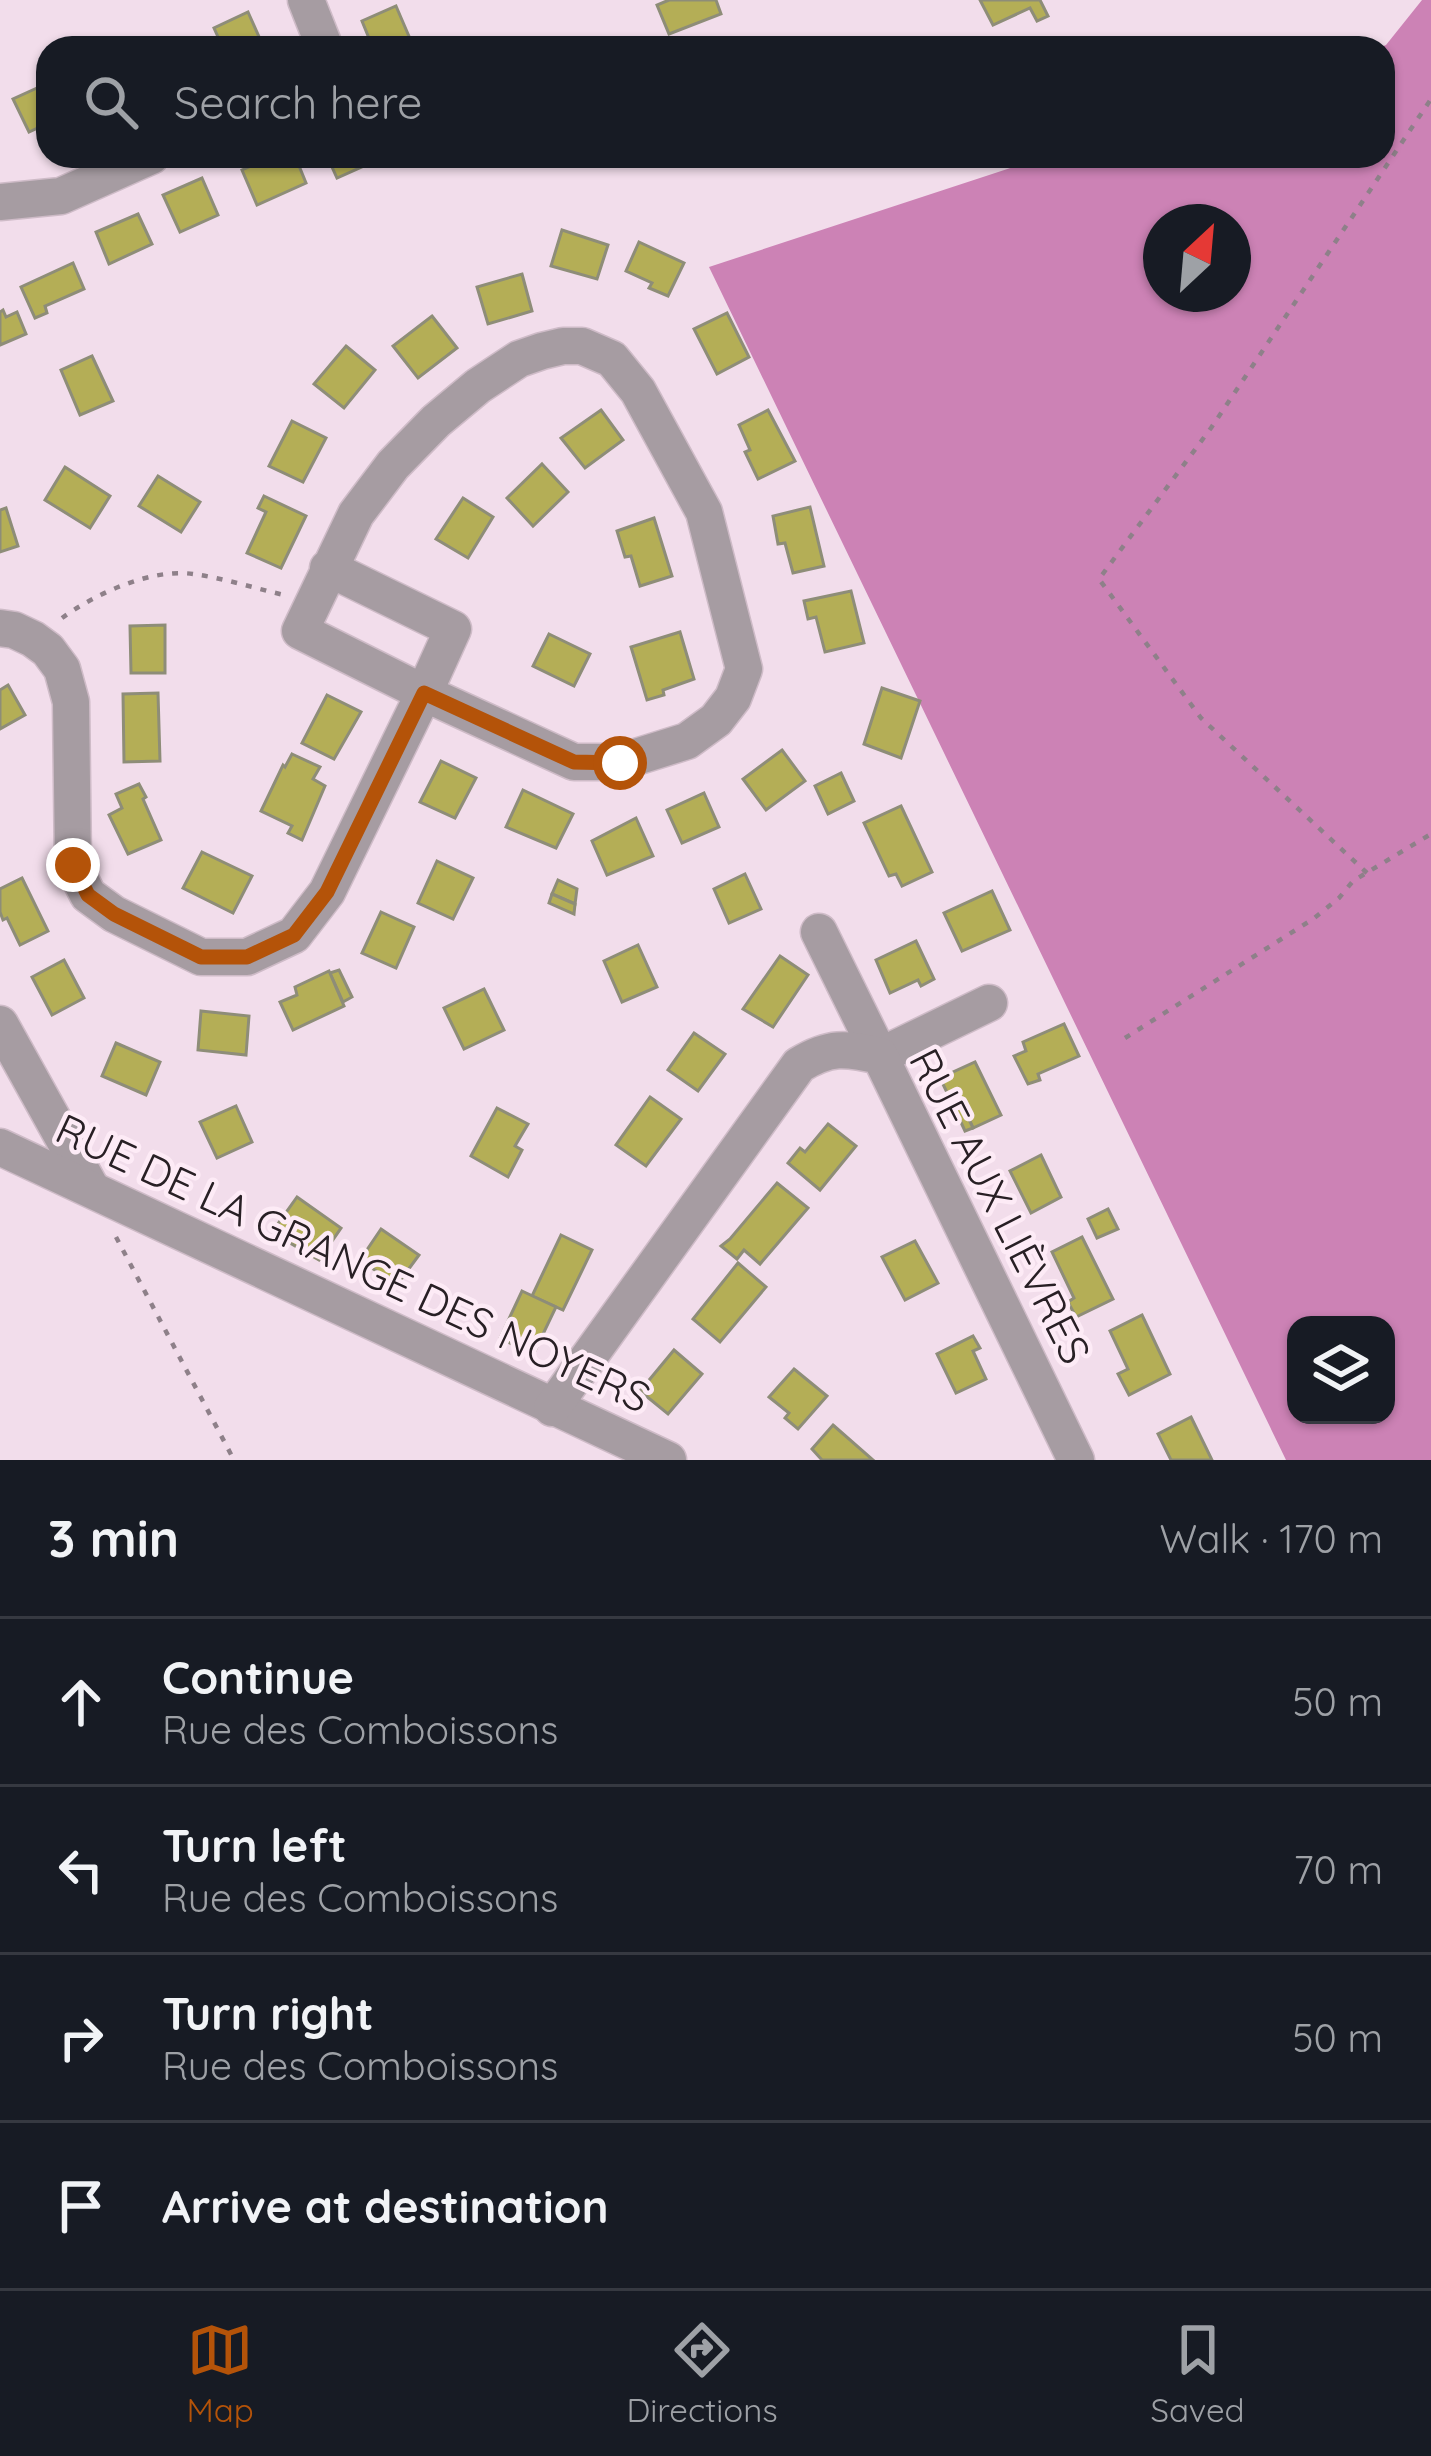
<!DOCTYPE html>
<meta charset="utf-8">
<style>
:root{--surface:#171b24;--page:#20242c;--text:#f1f3f6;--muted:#9ea1a6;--line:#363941;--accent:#b45309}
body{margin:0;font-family:Quicksand,sans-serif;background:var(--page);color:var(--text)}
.controls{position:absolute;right:36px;bottom:36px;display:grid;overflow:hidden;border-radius:24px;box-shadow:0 3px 9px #0004}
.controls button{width:108px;height:108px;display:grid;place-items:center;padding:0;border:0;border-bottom:3px solid var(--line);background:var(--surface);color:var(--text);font:60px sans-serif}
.compass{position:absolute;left:1143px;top:204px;width:108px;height:108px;border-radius:50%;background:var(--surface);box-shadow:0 3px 9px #0004;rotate:26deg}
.stop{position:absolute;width:36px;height:36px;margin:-27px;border:9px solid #b45309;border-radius:50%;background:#fff}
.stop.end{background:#b45309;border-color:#fff;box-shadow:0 3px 12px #0008}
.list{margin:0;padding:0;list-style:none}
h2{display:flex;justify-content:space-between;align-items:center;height:156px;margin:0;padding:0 48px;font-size:51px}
h2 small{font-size:39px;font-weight:400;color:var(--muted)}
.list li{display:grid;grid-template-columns:78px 1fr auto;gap:36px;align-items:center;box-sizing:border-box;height:168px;padding:0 48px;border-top:3px solid var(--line)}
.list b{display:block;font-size:45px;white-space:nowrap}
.list p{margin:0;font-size:39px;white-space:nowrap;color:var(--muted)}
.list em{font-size:39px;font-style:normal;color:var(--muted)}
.icon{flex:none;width:66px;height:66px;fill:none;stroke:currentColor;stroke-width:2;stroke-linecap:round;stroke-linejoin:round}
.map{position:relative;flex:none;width:1431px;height:1460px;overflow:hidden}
.search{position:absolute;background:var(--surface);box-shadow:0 3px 9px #0004;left:36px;right:36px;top:36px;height:132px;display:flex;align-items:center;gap:30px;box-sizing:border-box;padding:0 42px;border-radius:36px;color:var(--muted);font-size:45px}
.sheet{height:828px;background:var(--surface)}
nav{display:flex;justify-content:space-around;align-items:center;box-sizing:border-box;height:168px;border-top:3px solid var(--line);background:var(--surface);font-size:33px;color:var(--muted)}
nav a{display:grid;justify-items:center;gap:6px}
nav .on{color:var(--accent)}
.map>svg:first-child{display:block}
</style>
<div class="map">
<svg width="1431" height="1460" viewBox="0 0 1431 1460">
<rect width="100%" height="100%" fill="#f2ddeb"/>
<path fill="#cc82b5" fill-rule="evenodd" d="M1422,0h9v1460h-145l-577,-1193 338,-111h336v-108h-5l8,-3zM1161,222h72v72h-72zM1296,1325h90v90h-90z"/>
<g fill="#b4ae56" stroke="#8e8d78" stroke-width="3">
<path d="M669,0h47l5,14 -52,20 -12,-29z"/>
<path d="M980,0h60l8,16 -11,5 -7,-13 -37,17z"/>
<path d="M396,6l18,42h-41l-11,-27z"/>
<path d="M248,12l16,36h-41l-9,-20z"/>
<path d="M48,83v40l-19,9 -16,-33z"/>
<path d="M274,156h21l11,27 -49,22 -15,-35z"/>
<path d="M327,156h56l1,1 -47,21z"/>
<path d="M202,178l16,37 -38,17 -17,-37z"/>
<path d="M138,214l14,30 -43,20 -13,-32z"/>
<path d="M562,230l46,15 -11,34 -46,-13z"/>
<path d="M639,242l45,21 -16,33 -19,-8 3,-5 -26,-12z"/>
<path d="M73,263l11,26 -39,17 2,7 -12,5 -14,-31z"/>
<path d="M522,274l10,37 -44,13 -11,-37z"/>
<path d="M3,310l3,7 11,-5 9,22 -26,11v-33z"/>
<path d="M727,313l22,44 -32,17 -23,-45z"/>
<path d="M432,316l25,32 -39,30 -25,-32z"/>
<path d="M346,346l29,24 -31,38 -30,-24z"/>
<path d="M92,356l21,45 -33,14 -19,-45z"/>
<path d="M601,410l22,30 -38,28 -24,-30z"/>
<path d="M768,410l27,51 -37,18 -13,-27 5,-2 -11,-25z"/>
<path d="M292,421l34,17 -23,44 -34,-16z"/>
<path d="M542,464l26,28 -35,34 -26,-28z"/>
<path d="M65,467l45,29 -20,32 -45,-28z"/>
<path d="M158,476l42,26 -19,30 -42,-26z"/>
<path d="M264,496l42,20 -25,52 -34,-15 19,-41 -8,-4z"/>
<path d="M463,498l30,19 -25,41 -32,-19z"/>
<path d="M810,507l14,59 -31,7 -8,-30 -7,1 -5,-28z"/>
<path d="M6,508l12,38 -18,6v-42z"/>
<path d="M654,518l18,58 -32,10 -9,-30 -6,1 -8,-26z"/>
<path d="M851,591l13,52 -39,9 -9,-35 -8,2 -4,-18z"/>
<path d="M165,625v48h-34l-1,-47z"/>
<path d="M680,632l14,47 -31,11 1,5 -17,5 -16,-53z"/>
<path d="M549,634l41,20 -16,32 -41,-20z"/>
<path d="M8,685l17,30 -25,14v-39z"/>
<path d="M882,688l38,13 -19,57 -37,-14z"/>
<path d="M158,693l2,68 -36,1 -1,-68z"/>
<path d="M327,695l34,17 -27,47 -32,-16z"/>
<path d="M782,750l23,31 -39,29 -23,-31z"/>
<path d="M292,754l28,13 -7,12 12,7 -23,54 -14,-7 4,-7 -31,-15 22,-46 2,2z"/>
<path d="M441,761l35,17 -21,40 -35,-16z"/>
<path d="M841,773l13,28 -26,13 -13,-28z"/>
<path d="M139,784l7,13 -3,2 18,41 -33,14 -19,-39 13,-7 -6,-14z"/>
<path d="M523,790l50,24 -17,34 -50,-21z"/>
<path d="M704,793l15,34 -37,16 -15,-33z"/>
<path d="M901,806l31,66 -30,14 -6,-12 -7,2 -25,-53z"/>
<path d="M636,818l17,38 -46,19 -15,-34z"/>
<path d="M202,852l50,24 -19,37 -50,-25z"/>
<path d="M437,861l36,17 -20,41 -35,-16z"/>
<path d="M745,874l16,35 -32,14 -15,-34z"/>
<path d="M22,878l26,53 -28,14 -13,-27 -4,2 -3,-8v-23z"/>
<path d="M558,880l19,9 -2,15 -23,-10z"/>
<path d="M992,891l18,39 -48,21 -18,-38z"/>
<path d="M552,894l23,10 -1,10 -25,-11z"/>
<path d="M381,912l33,15 -18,41 -34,-15z"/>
<path d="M916,941l18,38 -13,7 -3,-6 -28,13 -14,-33z"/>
<path d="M638,945l19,42 -35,15 -18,-41z"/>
<path d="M780,956l28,19 -35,52 -30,-18z"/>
<path d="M64,960l20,38 -32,17 -20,-38z"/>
<path d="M339,970l13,27 -9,5 -13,-29z"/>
<path d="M329,971l15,35 -51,24 -13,-28 17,-7 -2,-8z"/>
<path d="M484,989l20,41 -40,19 -20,-41z"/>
<path d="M201,1011l48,5 -3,39 -48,-5z"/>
<path d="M1064,1024l15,32 -41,18 2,6 -12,4 -14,-28 12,-5 -3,-9z"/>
<path d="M694,1033l31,21 -27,37 -30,-21z"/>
<path d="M116,1043l44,19 -14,33 -44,-19z"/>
<path d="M975,1062l26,53 -28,13 -12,-26 -8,3 -13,-27z"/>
<path d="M650,1097l31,22 -35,47 -30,-21z"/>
<path d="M961,1102l12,26 -8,3 -12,-26z"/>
<path d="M236,1106l16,36 -35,16 -17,-36z"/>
<path d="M497,1108l31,16 -13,22 7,4 -14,27 -37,-21z"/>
<path d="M828,1124l28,22 -36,44 -32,-27 12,-15 5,4z"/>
<path d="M1041,1155l20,42 -30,16 -21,-42z"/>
<path d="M777,1183l31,25 -48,56 -16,-14 -7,9 -16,-13 9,-7z"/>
<path d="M297,1197l44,31 -22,32 -29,-17 2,-3 -17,-12z"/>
<path d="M1108,1209l10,20 -21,9 -9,-19z"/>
<path d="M381,1229l38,26 -22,30 -37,-25z"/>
<path d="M561,1235l31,15 -29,60 -31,-14z"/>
<path d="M1082,1237l31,62 -37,18 -8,-15 6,-4 -22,-46z"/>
<path d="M915,1241l23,42 -33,17 -23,-43z"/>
<path d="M738,1263l28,24 -46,55 -27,-23z"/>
<path d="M522,1291l34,16 -23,48 -33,-17z"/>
<path d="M1142,1315l28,59 -41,21 -11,-21 10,-5 -18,-38z"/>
<path d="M973,1336l7,12 -7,3 13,28 -30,14 -19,-39z"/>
<path d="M674,1350l28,24 -34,40 -28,-23z"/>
<path d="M794,1369l33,27 -29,33 -13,-11 4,-5 -20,-16z"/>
<path d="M1191,1417l21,43h-41l-13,-26z"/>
<path d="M833,1425l40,35h-51l-10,-11z"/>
</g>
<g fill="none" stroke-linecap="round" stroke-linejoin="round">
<g stroke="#cebbc7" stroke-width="39">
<g id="minor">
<path d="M306,0l19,48"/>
<path d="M0,202l61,-6 90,-40"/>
<path d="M0,628l14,2 19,9 15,11 14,19 9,33 2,163 15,30 26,19 87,43h46l47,-22 33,-43 97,-199 150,69h46l67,-21 29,-21 17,-22 11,-29 -40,-157 -66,-121 -26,-32 -30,-13h-19l-21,5 -23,8 -41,27 -42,35 -43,44 -37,49 -56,117 124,62 29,-64 -125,-61"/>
<path d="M819,932l61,124 109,-53"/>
<path d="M0,1024l91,164"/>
<path d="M0,1147l668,313"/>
<path d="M552,1408l247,-343c31,-19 46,-17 81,-9l196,404"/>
</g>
</g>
<g stroke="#8e8089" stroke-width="4.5" stroke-dasharray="6 9" stroke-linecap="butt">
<path d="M62,618c33,-24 89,-50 131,-44 30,4 61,14 91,21"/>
<path d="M1367,873l-166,-155 -102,-139 112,-151 220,-329"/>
<path d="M1125,1038l188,-119 26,-21 14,-17 78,-47"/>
<path d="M116,1237l118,223"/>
</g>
<use href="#minor" stroke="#a69ca2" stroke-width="36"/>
</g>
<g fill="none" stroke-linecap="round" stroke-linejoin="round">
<path stroke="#b45309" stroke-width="15" d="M73,865l15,30 26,19 87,43h46l47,-22 33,-43 97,-199 150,69 46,1"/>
</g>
<g text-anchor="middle" stroke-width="9" stroke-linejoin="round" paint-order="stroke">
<g font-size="42" fill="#282025" stroke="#fdebf6">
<text transform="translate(1000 1206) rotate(63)" y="15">RUE AUX LIÈVRES</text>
<text transform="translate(353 1263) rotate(25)" y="15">RUE DE LA GRANGE DES NOYERS</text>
</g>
</g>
</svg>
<div class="controls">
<button><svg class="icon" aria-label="layers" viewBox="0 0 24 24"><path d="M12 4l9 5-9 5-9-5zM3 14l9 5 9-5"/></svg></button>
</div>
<svg class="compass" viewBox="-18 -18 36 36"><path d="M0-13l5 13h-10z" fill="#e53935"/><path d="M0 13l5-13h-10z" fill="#9ea1a6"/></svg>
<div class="stop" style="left:620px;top:763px"></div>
<div class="stop end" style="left:73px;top:865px"></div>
<div class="search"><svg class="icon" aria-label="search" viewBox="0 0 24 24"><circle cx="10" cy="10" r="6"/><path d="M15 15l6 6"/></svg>Search here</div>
</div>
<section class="sheet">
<h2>3 min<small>Walk · 170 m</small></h2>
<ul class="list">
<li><svg class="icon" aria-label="ahead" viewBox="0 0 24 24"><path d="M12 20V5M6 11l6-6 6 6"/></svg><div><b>Continue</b><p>Rue des Comboissons</p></div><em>50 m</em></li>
<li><svg class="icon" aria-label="left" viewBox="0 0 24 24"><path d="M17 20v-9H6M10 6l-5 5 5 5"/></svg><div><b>Turn left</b><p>Rue des Comboissons</p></div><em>70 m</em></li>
<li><svg class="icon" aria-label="right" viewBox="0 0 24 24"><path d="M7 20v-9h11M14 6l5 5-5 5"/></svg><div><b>Turn right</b><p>Rue des Comboissons</p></div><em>50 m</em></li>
<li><svg class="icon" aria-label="arrive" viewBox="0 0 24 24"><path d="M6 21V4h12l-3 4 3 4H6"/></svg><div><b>Arrive at destination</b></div></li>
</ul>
</section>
<nav>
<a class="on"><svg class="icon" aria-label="map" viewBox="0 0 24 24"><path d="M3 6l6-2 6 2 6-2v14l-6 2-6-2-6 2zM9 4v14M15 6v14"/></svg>Map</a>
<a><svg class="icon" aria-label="directions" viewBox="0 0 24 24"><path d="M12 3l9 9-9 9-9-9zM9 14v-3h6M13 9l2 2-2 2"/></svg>Directions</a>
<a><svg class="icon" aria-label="saved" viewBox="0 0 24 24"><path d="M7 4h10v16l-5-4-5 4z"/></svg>Saved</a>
</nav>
